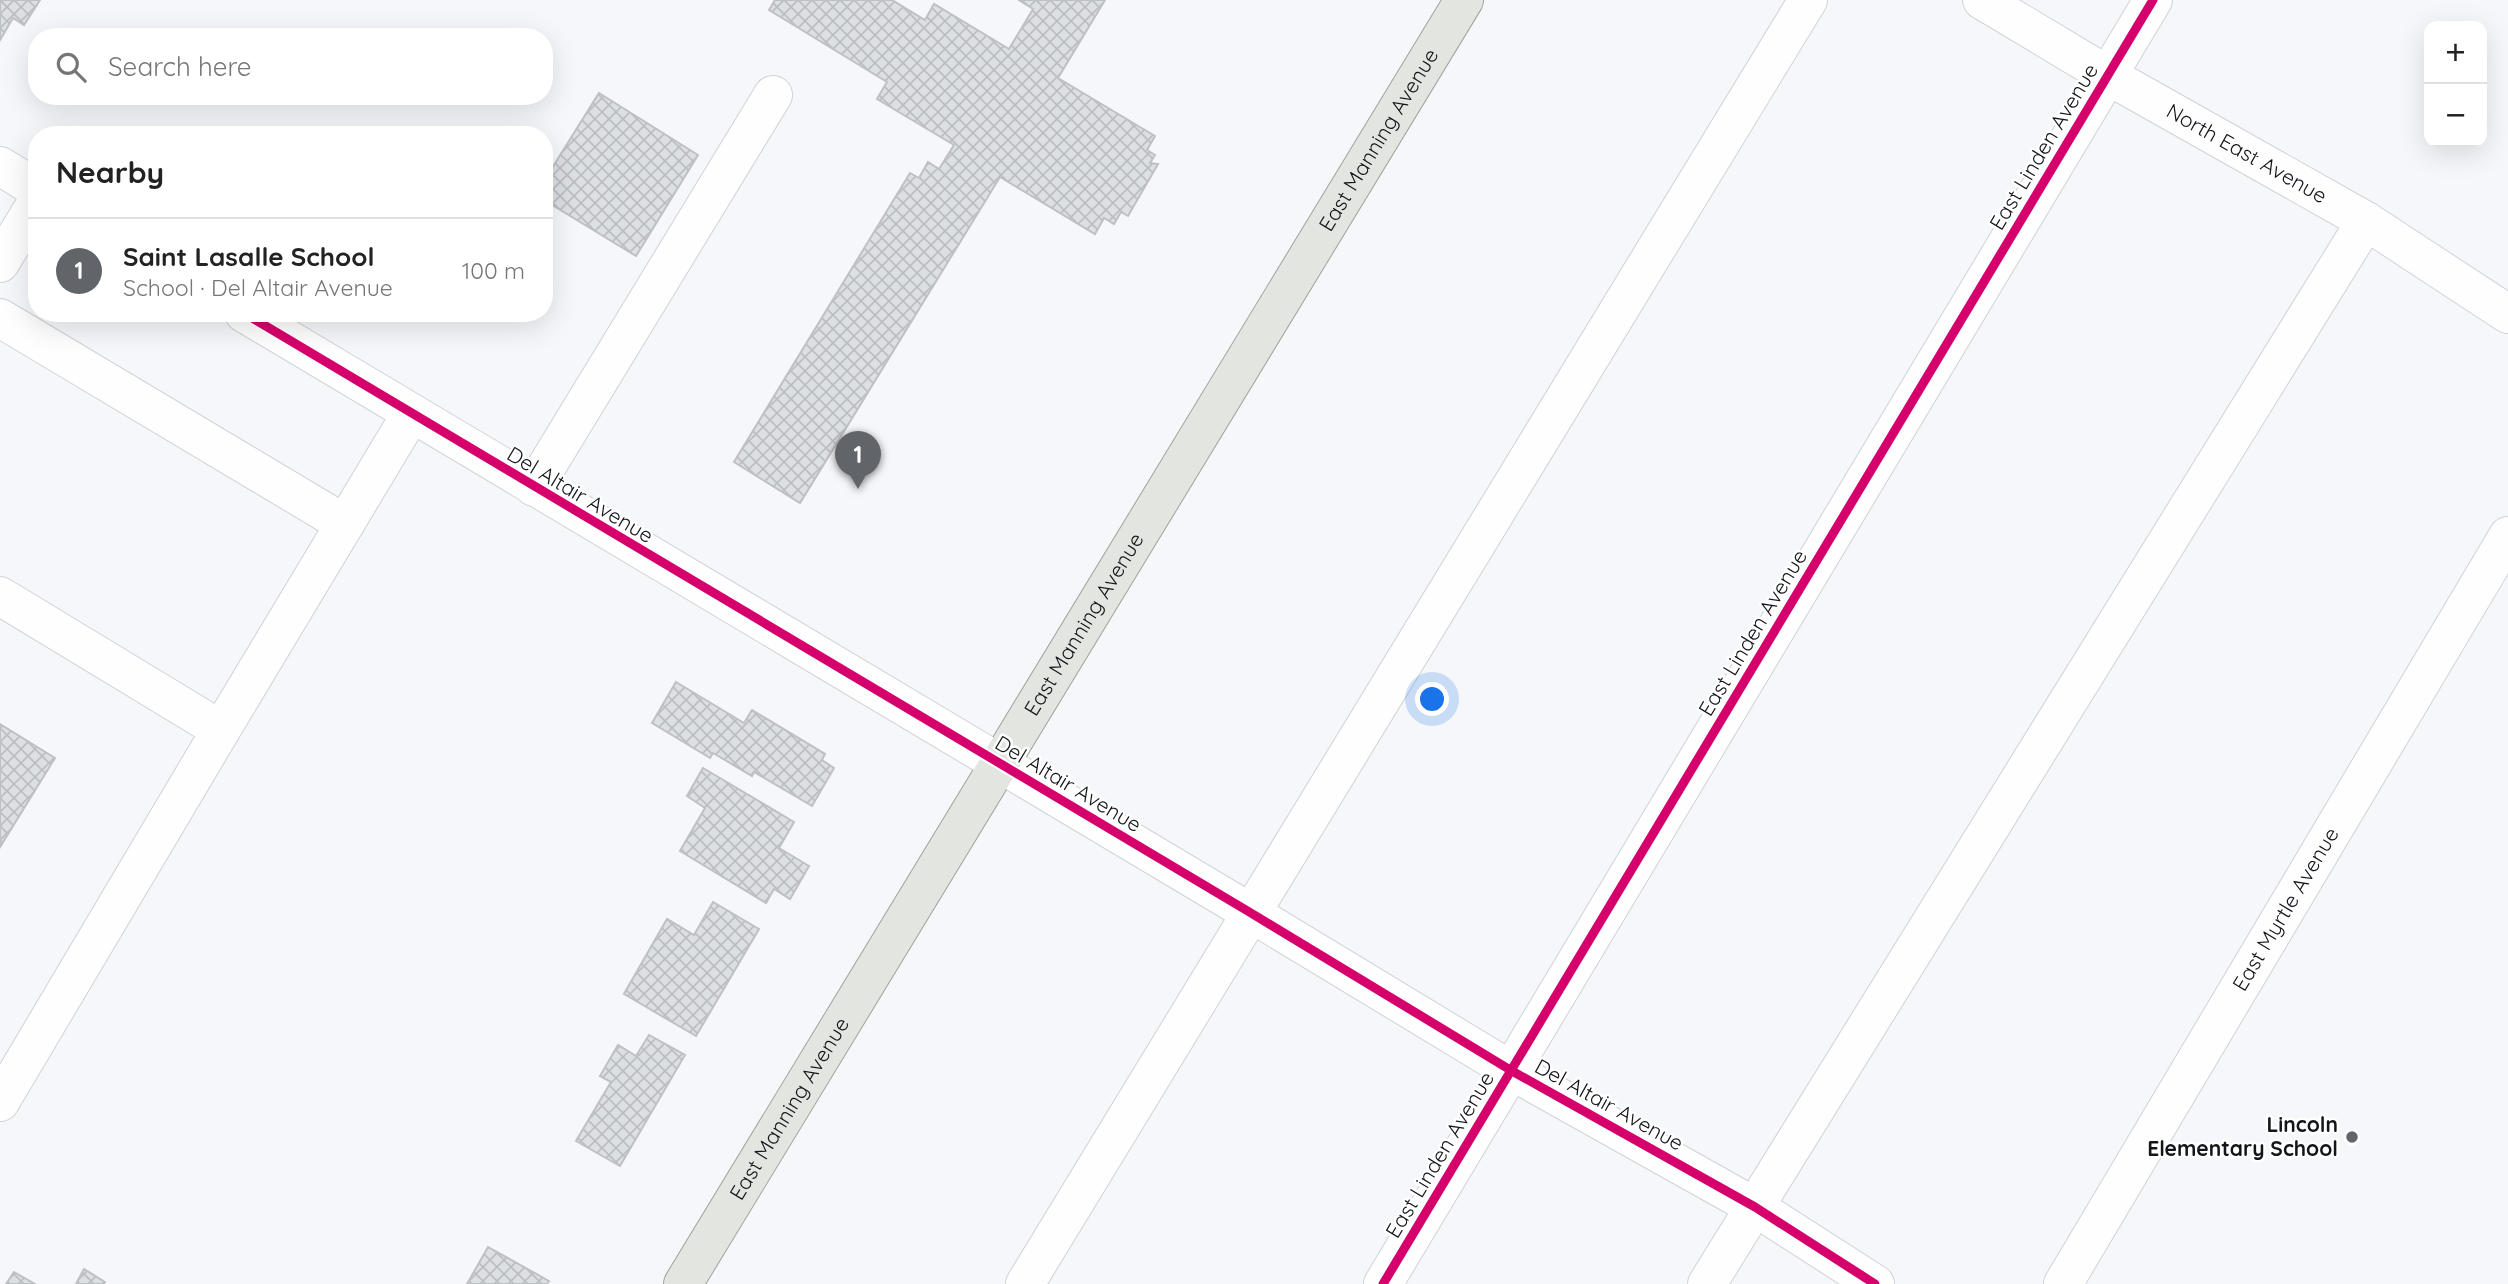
<!DOCTYPE html>
<meta charset="utf-8">
<style>
:root{--surface:#fff;--page:#f6f6f6;--text:#222;--muted:#767676;--line:#e0e0e0;--accent:#616468}
body{margin:0;font-family:Quicksand,sans-serif;background:var(--page);color:var(--text)}
.controls{position:absolute;right:21px;top:21px;display:grid;overflow:hidden;border-radius:14px;box-shadow:0 7px 28px #0002}
.controls button{width:63px;height:63px;display:grid;place-items:center;padding:0;border:0;border-bottom:2px solid var(--line);background:var(--surface);color:var(--text);font:35px sans-serif}
.you{position:absolute;left:1433px;top:700px;width:24px;height:24px;margin:-18px;border:5px solid #fff;border-radius:50%;background:#1a73e8;box-shadow:0 0 0 10px #1a73e833}
.badge{display:grid;place-items:center;width:46px;height:46px;border-radius:50%;background:var(--accent);color:#fff;font-size:23px;font-weight:700}
.pin{position:absolute;translate:-50% -58px;filter:drop-shadow(0 2px 4px #0008)}
.pin::after{content:'';position:absolute;top:37px;width:24px;height:21px;background:inherit;clip-path:polygon(0 0,100% 0,50% 100%)}
.list{margin:0;padding:0;list-style:none}
h2{display:flex;justify-content:space-between;align-items:center;height:91px;margin:0;padding:0 28px;font-size:30px}
h2 small{font-size:23px;font-weight:400;color:var(--muted)}
.list li{display:grid;grid-template-columns:46px 1fr auto;gap:21px;align-items:center;box-sizing:border-box;height:105px;padding:0 28px;border-top:2px solid var(--line)}
.list b{display:block;font-size:26px;white-space:nowrap}
.list p{margin:0;font-size:23px;white-space:nowrap;color:var(--muted)}
.list em{font-size:23px;font-style:normal;color:var(--muted)}
.icon{flex:none;width:38px;height:38px;fill:none;stroke:currentColor;stroke-width:2;stroke-linecap:round;stroke-linejoin:round}
.map{position:relative;flex:none;width:2508px;height:1284px;overflow:hidden}
.search{position:absolute;background:var(--surface);box-shadow:0 7px 28px #0002;left:28px;top:28px;width:525px;height:77px;display:flex;align-items:center;gap:18px;box-sizing:border-box;padding:0 24px;border-radius:28px;color:var(--muted);font-size:26px}
.panel{position:absolute;background:var(--surface);box-shadow:0 7px 28px #0002;left:28px;top:126px;width:525px;height:196px;border-radius:28px}
.map>svg:first-child{display:block}
</style>
<div class="map">
<svg width="2508" height="1284" viewBox="0 0 2508 1284">
<defs>
<pattern id="building-cross-hatch" width="8" height="8" patternUnits="userSpaceOnUse" patternTransform="scale(1.75)"><rect width="8" height="8" fill="#dcdfe3"/><path d="M0 0l8 8M0 8l8-8" fill="none" stroke="#bcbec2"/></pattern>
</defs>
<rect width="100%" height="100%" fill="#f5f7fa"/>
<g fill="url(#building-cross-hatch)" stroke="#bec1c4" stroke-width="2">
<path d="M0,0h40l-16,25 -11,-7 -13,22z"/>
<path d="M775,0h117l33,20 9,-16 75,45 24,-40 -14,-9h86l-47,78 97,58 -8,14 8,5 -5,8 8,1 -30,52 -7,-4 -7,12 -10,-6 -9,16 -95,-57 -200,326 -66,-41 176,-289 9,5 9,-16 11,7 15,-24 -77,-46 10,-17 -118,-72z"/>
<path d="M599,93l99,62 -62,101 -92,-56v-19z"/>
<path d="M676,682l68,41 8,-13 73,44 -3,6 12,8 -22,38 -58,-34 -2,4 -39,-23 -3,5 -58,-35z"/>
<path d="M0,724l55,34 -55,89z"/>
<path d="M703,768l91,54 -15,26 30,18 -19,33 -16,-10 -8,14 -86,-52 25,-43 -18,-12z"/>
<path d="M713,902l46,27 -63,107 -72,-42 43,-75 27,16z"/>
<path d="M649,1035l36,20 -65,111 -44,-25 35,-59 -11,-6 18,-31 18,11z"/>
<path d="M488,1247l61,34 -2,3h-80z"/>
<path d="M84,1269l21,13 -1,2h-28z"/>
<path d="M14,1272l21,12h-29z"/>
</g>
<g fill="none" stroke-linecap="round" stroke-linejoin="round">
<g stroke="#d0d3d6" stroke-width="40">
<g id="minor">
<path id="s1" d="M1982,0l125,75 259,146 142,93"/>
<path d="M0,166l37,23"/>
<path d="M0,263l37,-61"/>
<path d="M244,313l1007,600 261,158 243,136 120,77"/>
<path d="M0,318l345,206"/>
<path d="M534,487l239,-392"/>
<path d="M0,596l221,134 -221,372"/>
<path d="M221,730l190,-316"/>
<path d="M1025,1284l783,-1284"/>
<path d="M1383,1284l770,-1284"/>
<path d="M1707,1284l659,-1063"/>
<path id="s2" d="M2063,1284l445,-748"/>
</g>
</g>
<g stroke="#9ea49b" stroke-width="40">
<g id="major">
<path id="s3" d="M683,1284l781,-1284"/>
</g>
</g>
<use href="#minor" stroke="#fefefe" stroke-width="38"/>
<use href="#major" stroke="#e2e5e0" stroke-width="38"/>
<g stroke="#fff" stroke-width="13">
<g id="cycleway">
<path d="M244,313l1007,600 261,158 243,136 120,77"/>
<path d="M1383,1284l770,-1284"/>
</g>
</g>
<use href="#cycleway" stroke="#d6006c" stroke-width="9"/>
</g>
<circle fill="#616468" stroke="#fff" stroke-width="2.5" cx="2352" cy="1137" r="7"/>
<g text-anchor="middle" stroke-width="5" stroke-linejoin="round" paint-order="stroke">
<g font-size="21" fill="#121519" stroke="#fff">
<text dy="7" stroke="none"><textPath href="#s3" startOffset="1339">East Manning Avenue</textPath></text>
<text transform="translate(2044 147) rotate(-59)" y="7">East Linden Avenue</text>
<text dy="7" stroke="none"><textPath href="#s1" startOffset="306">North East Avenue</textPath></text>
<text transform="translate(580 495) rotate(31)" y="7">Del Altair Avenue</text>
<text dy="7" stroke="none"><textPath href="#s3" startOffset="772">East Manning Avenue</textPath></text>
<text transform="translate(1753 633) rotate(-59)" y="7">East Linden Avenue</text>
<text transform="translate(1068 784) rotate(31)" y="7">Del Altair Avenue</text>
<text dy="7" stroke="none"><textPath href="#s2" startOffset="436">East Myrtle Avenue</textPath></text>
<text transform="translate(1609 1105) rotate(29)" y="7">Del Altair Avenue</text>
<text dy="7" stroke="none"><textPath href="#s3" startOffset="205">East Manning Avenue</textPath></text>
<text transform="translate(1440 1155) rotate(-59)" y="7">East Linden Avenue</text>
</g>
<g font-size="21" font-weight="bold" fill="#121519" stroke="#fff" text-anchor="end">
<text x="2338" y="1132">Lincoln<tspan x="2338" dy="24">Elementary School</tspan></text>
</g>
</g>
</svg>
<div class="controls">
<button>+</button>
<button>−</button>
</div>
<div class="you"></div>
<div class="pin badge" style="left:858px;top:489px">1</div>
<div class="search"><svg class="icon" aria-label="search" viewBox="0 0 24 24"><circle cx="10" cy="10" r="6"/><path d="M15 15l6 6"/></svg>Search here</div>
<section class="panel">
<h2>Nearby<small></small></h2>
<ul class="list">
<li><span class="badge">1</span><div><b>Saint Lasalle School</b><p>School · Del Altair Avenue</p></div><em>100 m</em></li>
</ul>
</section>
</div>
